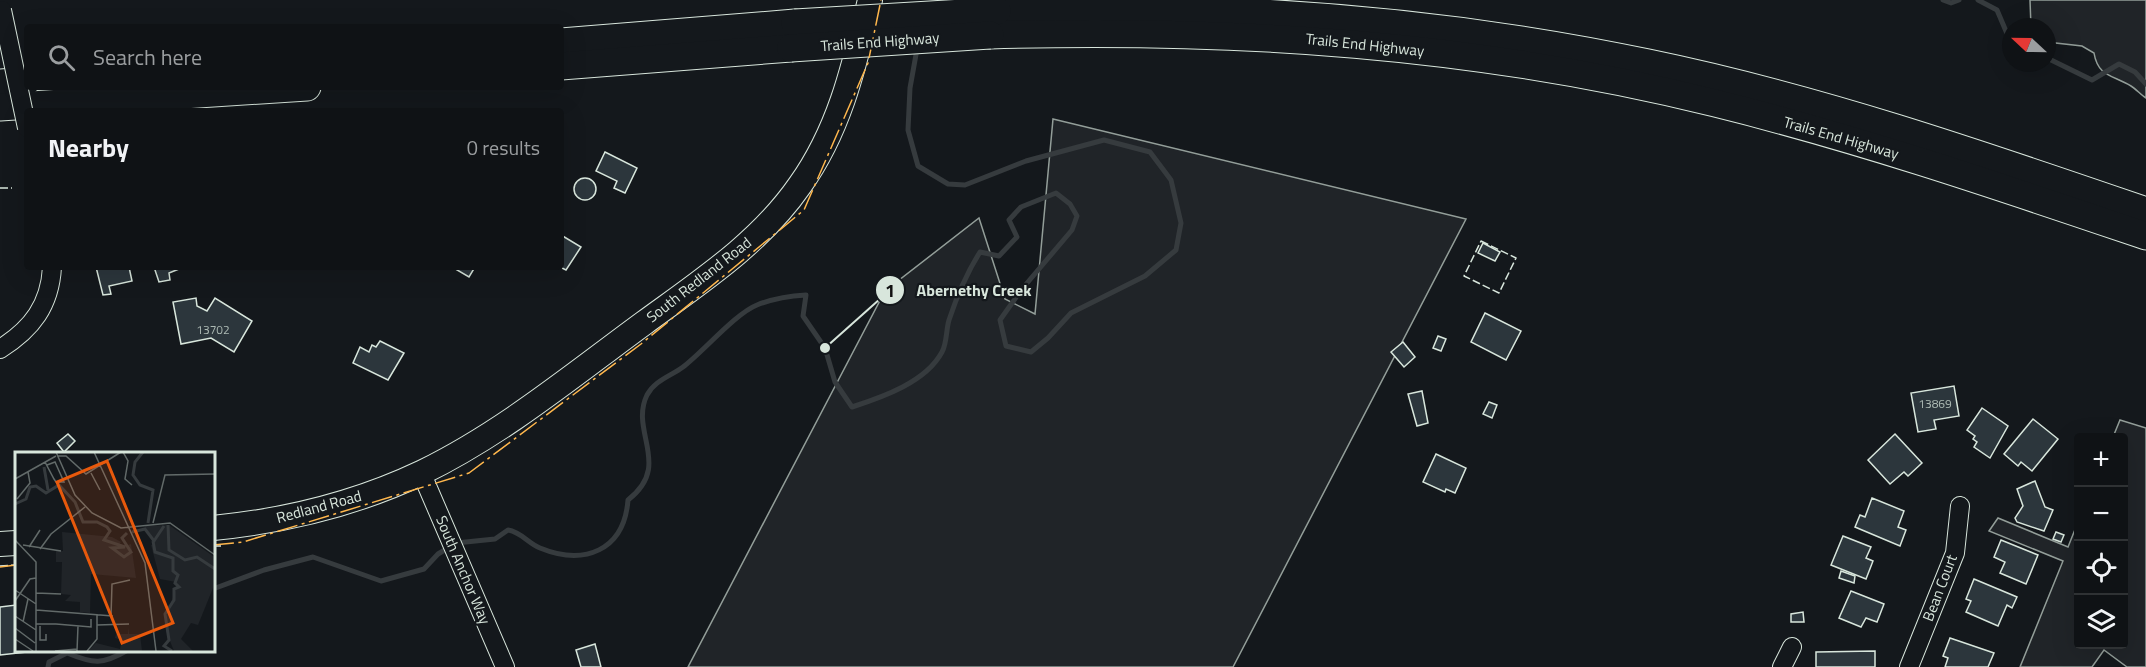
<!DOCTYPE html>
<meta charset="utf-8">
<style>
:root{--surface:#0f1215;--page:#1d2022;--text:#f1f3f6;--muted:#9b9ea0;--line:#2f3234}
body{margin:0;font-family:"Titillium Web",sans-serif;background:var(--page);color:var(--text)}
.controls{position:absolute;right:18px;bottom:18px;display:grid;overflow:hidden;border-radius:6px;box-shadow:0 6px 24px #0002}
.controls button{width:54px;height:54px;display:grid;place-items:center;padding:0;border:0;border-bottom:2px solid var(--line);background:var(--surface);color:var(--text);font:30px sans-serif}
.compass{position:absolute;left:2002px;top:18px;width:54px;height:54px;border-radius:50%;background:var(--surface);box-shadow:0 6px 24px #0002;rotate:292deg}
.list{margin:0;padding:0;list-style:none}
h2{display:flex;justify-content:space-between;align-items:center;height:78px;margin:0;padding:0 24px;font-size:26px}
h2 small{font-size:20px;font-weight:400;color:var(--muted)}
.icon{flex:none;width:33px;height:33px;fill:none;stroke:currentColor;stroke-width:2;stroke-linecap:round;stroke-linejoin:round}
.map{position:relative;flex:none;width:2146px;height:667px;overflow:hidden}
.search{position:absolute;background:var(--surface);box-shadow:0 6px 24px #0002;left:24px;top:24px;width:540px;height:66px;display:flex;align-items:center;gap:15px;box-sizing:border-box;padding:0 21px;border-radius:6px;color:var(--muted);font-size:22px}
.panel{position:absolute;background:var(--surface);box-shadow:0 6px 24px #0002;left:24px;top:108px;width:540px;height:162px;border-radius:6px}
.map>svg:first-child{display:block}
</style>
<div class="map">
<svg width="2146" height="667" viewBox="0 0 2146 667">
<rect width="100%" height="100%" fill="#14181c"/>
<g fill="#202428" stroke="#939e99" stroke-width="1.5">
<path d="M2030,0h116v98c-5,-3 -10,-9 -15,-12 -18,-11 -33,-9 -37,-33l-12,-7 -35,-4v-15h-16z"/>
<path d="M1053,119l413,100 -233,448h-545l197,-376 94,-73 26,81 30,15z"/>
<path d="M2120,420l26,8v239h-19l-23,-17 -12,17h-72l43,-106 -74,-30 9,-13 70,29 10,-25v122h46v-206l-11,-1z"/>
</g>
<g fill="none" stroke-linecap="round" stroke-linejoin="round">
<g stroke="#363b3e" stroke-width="5">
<path d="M1943,0l8,3 8,-3"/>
<path d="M1978,0l19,10 14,33"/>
<path d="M2047,58l45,22 27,-16 16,8 11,12"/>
<path d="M213,589l51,-19 49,-13 68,24 43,-12 14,-15 18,-11 39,-4 13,-9c13,2 20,13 32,18 44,18 84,3 88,-48 45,-35 1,-68 19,-105 8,-15 24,-19 36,-28 19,-14 53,-54 74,-62 15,-6 33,-9 49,-10l-3,21 22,32 10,34 17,25c31,-10 74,-25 90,-55 5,-9 4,-22 7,-32 8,-24 17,-46 31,-68l19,4 18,-19 -8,-17 12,-13 35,-14 14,11 7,12 -5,14 -50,59 -22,31 6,26 25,6 17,-14 23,-25 74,-37 31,-26 5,-27 -10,-43 -21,-28 -46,-12 -78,21 -61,24 -17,-1 -30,-18 -10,-36 2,-42 7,-39"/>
<path d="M48,667l1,-5 18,-9c27,11 35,12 61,-3"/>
</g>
</g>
<g fill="#2c363c" stroke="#d8e6dc" stroke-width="1.5">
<path d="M605,152l32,16 -12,25 -11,-5 3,-7 -21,-10z"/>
<circle cx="585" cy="189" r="11"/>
<path d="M561,235l20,12 -15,23 -6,-3z"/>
<path d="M1483,243l17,9 -5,9 -17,-8z"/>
<path d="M96,267h33l3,14 -23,5 2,8 -8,1z"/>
<path d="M154,267h30l-15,6 1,7 -11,2z"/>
<path d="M452,267h23l-6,10z"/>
<path d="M196,298l1,8 10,5 8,-13 37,23 -18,31 -23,-14 -30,6 -8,-42z"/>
<path d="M1485,313l36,18 -15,29 -35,-18z"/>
<path d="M1438,336l8,3 -5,12 -8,-3z"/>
<path d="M380,341l24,12 -16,27 -35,-17 7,-16 9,5 3,-7 4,2z"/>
<path d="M1403,342l12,15 -11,10 -13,-15z"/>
<path d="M1954,386l5,30 -25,4 2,9 -18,3 -7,-39z"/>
<path d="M1422,391l6,32 -11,3 -9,-32z"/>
<path d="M1489,402l8,3 -5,13 -9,-4z"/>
<path d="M1982,408l26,18 -18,32 -16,-11 3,-5 -4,-3 2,-3 -8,-6z"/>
<path d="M2033,419l25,20 -26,32 -11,-9 -3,4 -14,-12z"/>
<path d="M68,434l7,7 -11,11 -7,-9z"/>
<path d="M1895,434l27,29 -14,13 -4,-4 -14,12 -22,-24z"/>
<path d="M1436,454l30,14 -11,25 -9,-4 -1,3 -22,-10z"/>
<path d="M2035,481l10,26 8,3 -9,21 -27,-9 -2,-4 8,-12 -6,-17z"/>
<path d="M1872,498l32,13 -6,16 8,3 -6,16 -45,-19 5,-12 5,2z"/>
<path d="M2056,532l8,3 -3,7 -8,-3z"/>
<path d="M1843,536l28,11 -5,11 7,3 -7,18 -35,-14z"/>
<path d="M2001,540l37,15 -12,29 -26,-11 5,-11 -11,-5z"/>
<path d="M1841,571l14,5 -1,7 -15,-5z"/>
<path d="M1974,579l43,18 -5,11 -5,-3 -9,21 -32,-14 5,-11 -5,-2z"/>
<path d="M1851,591l33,13 -7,18 -11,-4 -5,9 -22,-9z"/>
<path d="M16,605v45l11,2 -27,3v-48z"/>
<path d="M1803,612l1,10h-13v-8z"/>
<path d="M1950,638l44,15 -6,14h-43l3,-9 -5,-2z"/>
<path d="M595,644l6,23h-20l-5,-17z"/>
<path d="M1875,651v16h-59v-15z"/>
</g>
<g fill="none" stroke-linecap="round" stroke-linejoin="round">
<g stroke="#d8e6dc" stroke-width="20">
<g id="minor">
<path d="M0,349c32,-20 50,-44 52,-82"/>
<path d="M421,472l84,195"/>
<path d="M1782,667l10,-20"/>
<path d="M1909,667l46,-114 5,-47"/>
</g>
</g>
<g stroke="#d8e6dc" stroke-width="26">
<g id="major">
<path d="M213,528c71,-7 145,-25 210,-56 80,-39 150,-97 221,-149 56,-41 116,-80 156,-138 40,-56 54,-119 70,-185"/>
<path d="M0,544l16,-1"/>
</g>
</g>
<g stroke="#d8e6dc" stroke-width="29">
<g id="highway">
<path d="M997,11c219,-8 437,7 651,52 170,35 335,92 498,148"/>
<path d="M990,35c244,-7 488,9 725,68 146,36 289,85 431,133"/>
<path d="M561,42l234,-19"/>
<path d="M561,66l230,-18"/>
<path d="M0,83l27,-2"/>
<path d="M0,107l307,-20"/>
</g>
</g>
<use href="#minor" stroke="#14181c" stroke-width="18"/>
<use href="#major" stroke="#14181c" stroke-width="24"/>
<use href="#highway" stroke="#14181c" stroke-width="27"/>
<g stroke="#d8e6dc" stroke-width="20" stroke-linecap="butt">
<path id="minor-bridge" d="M2,10l25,118"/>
</g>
<g stroke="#d8e6dc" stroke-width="29" stroke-linecap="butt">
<g id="highway-bridge">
<path d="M795,23l202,-12"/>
<path d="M791,48l199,-13"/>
</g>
</g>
<use href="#minor-bridge" stroke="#14181c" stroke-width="18"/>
<use href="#highway-bridge" stroke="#14181c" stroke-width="27"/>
<g stroke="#d8e6dc" stroke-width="1.5" stroke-dasharray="8 3" stroke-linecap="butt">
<path d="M0,188h12"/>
<path d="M1481,241l35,17 -17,35 -35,-17z"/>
<path d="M213,546h10"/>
<path d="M0,566l16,-1"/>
</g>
<g stroke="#ffb74d" stroke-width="1.5" stroke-dasharray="21 4.5 3 4.5" stroke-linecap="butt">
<path d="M213,545l30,-3 226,-69 172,-129 163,-134 64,-147 13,-63"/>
<path d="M0,567l16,-2"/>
</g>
</g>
<g text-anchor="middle" stroke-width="4.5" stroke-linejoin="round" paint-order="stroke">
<g font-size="12" fill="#adbab4">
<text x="213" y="334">13702</text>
<text x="1935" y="408">13869</text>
</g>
<g font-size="15" fill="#d8e6dc" stroke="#14181c">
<text transform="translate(880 42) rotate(-4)" y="5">Trails End Highway</text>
<text transform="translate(1365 45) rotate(6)" y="5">Trails End Highway</text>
<text transform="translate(1841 138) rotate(16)" y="5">Trails End Highway</text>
<text transform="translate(699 280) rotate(-38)" y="5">South Redland Road</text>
<text transform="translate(319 507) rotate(-15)" y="5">Redland Road</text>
<text transform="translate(463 570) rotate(67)" y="5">South Anchor Way</text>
<text transform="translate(1940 588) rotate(-69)" y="5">Bean Court</text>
</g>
</g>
<g transform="translate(15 452)">
<rect width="200" height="200" fill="#14181c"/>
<path d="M154,73l44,31v32l-15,37 -7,-2 -10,16 12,12h-19l-8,-20v-15l11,-30 -1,-4 -16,-3 -9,-34h4l-10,-19zM47,80l50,5 9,5 -5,7 15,-5 5,34 -45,-4 -1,39 -10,-1v-10l-15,-1 6,-6 -10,-1 1,-32h-6v-11h7zM113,175l1,7h11l2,17h-54l8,-8 24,6 2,-9 -7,-2 1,-4h12z" fill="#202428"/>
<path fill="none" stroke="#363b3e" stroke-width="3" d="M128,0l-8,10 -2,13 7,10 13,5 -5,33M29,15l4,23M0,52l11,-5 4,-12 6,-1 10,7 13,-8 16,17 8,20h14l10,5 3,4 -6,9 21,7 -13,1 12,9 7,-5 -9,-14 5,-5M153,73l1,25 16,10 12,-3 18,12M117,80l13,-3 9,12 10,-15M138,89l2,11 18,6v13l5,4 -3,8 4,4 -5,2v11l-9,14 4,26 -5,6 8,5"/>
<path fill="none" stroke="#626a69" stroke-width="1.5" d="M41,0l19,43 17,18 29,15 49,-5 45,32M79,0l51,111 11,88M108,0l5,9 -3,18 7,6M43,4h8l20,18 35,-22M30,10l9,17 2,3h8l-9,-20 -8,3M76,21l9,17M0,27l41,-23M2,47l13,-16 -2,-11M138,71l12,-48 50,-1M0,88l21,22v89M8,93l38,6M14,95l11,-17M25,97l11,-15 34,-27M0,138l21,14M21,141l25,1M0,149l15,-22 6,-1M21,158l77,6M0,164l21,14M96,164l1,-32 18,-4M8,170l5,-23M21,172h20M41,172l35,3v-8M82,173l32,-1M25,174v14h6v-6M0,176l20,15M0,187l18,12M40,199l22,-2M62,199l1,-25M72,199l10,-12v-25"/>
<path fill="#e8590c" fill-opacity="0.15" stroke="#e8590c" stroke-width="3" d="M92,9l66,162 -51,20 -65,-161z"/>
<rect width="200" height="200" fill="none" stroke="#d8e6dc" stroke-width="3"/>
</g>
<path fill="none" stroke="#d8e6dc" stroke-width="2" d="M825 348L890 290"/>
<g fill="#d8e6dc" stroke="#14181c" stroke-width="2">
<circle cx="825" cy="348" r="6"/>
<circle cx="890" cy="290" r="15"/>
</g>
<g font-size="18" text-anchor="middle" font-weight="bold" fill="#111">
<text x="890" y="297">1</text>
</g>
<g font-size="16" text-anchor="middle" font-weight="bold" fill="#d8e6dc" stroke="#14181c" stroke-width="4.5" stroke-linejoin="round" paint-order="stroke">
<text x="974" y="296">Abernethy Creek</text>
</g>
</svg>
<div class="controls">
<button>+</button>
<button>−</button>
<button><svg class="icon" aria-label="locate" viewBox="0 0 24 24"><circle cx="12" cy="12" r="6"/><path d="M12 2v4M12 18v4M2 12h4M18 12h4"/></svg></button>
<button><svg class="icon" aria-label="layers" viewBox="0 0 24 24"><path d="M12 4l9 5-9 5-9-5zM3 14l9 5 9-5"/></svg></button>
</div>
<svg class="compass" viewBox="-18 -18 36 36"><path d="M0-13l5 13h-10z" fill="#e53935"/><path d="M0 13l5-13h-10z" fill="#9b9ea0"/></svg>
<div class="search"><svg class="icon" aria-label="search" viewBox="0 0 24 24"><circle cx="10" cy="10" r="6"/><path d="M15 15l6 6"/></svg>Search here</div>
<section class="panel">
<h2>Nearby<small>0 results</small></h2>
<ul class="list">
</ul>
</section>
</div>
